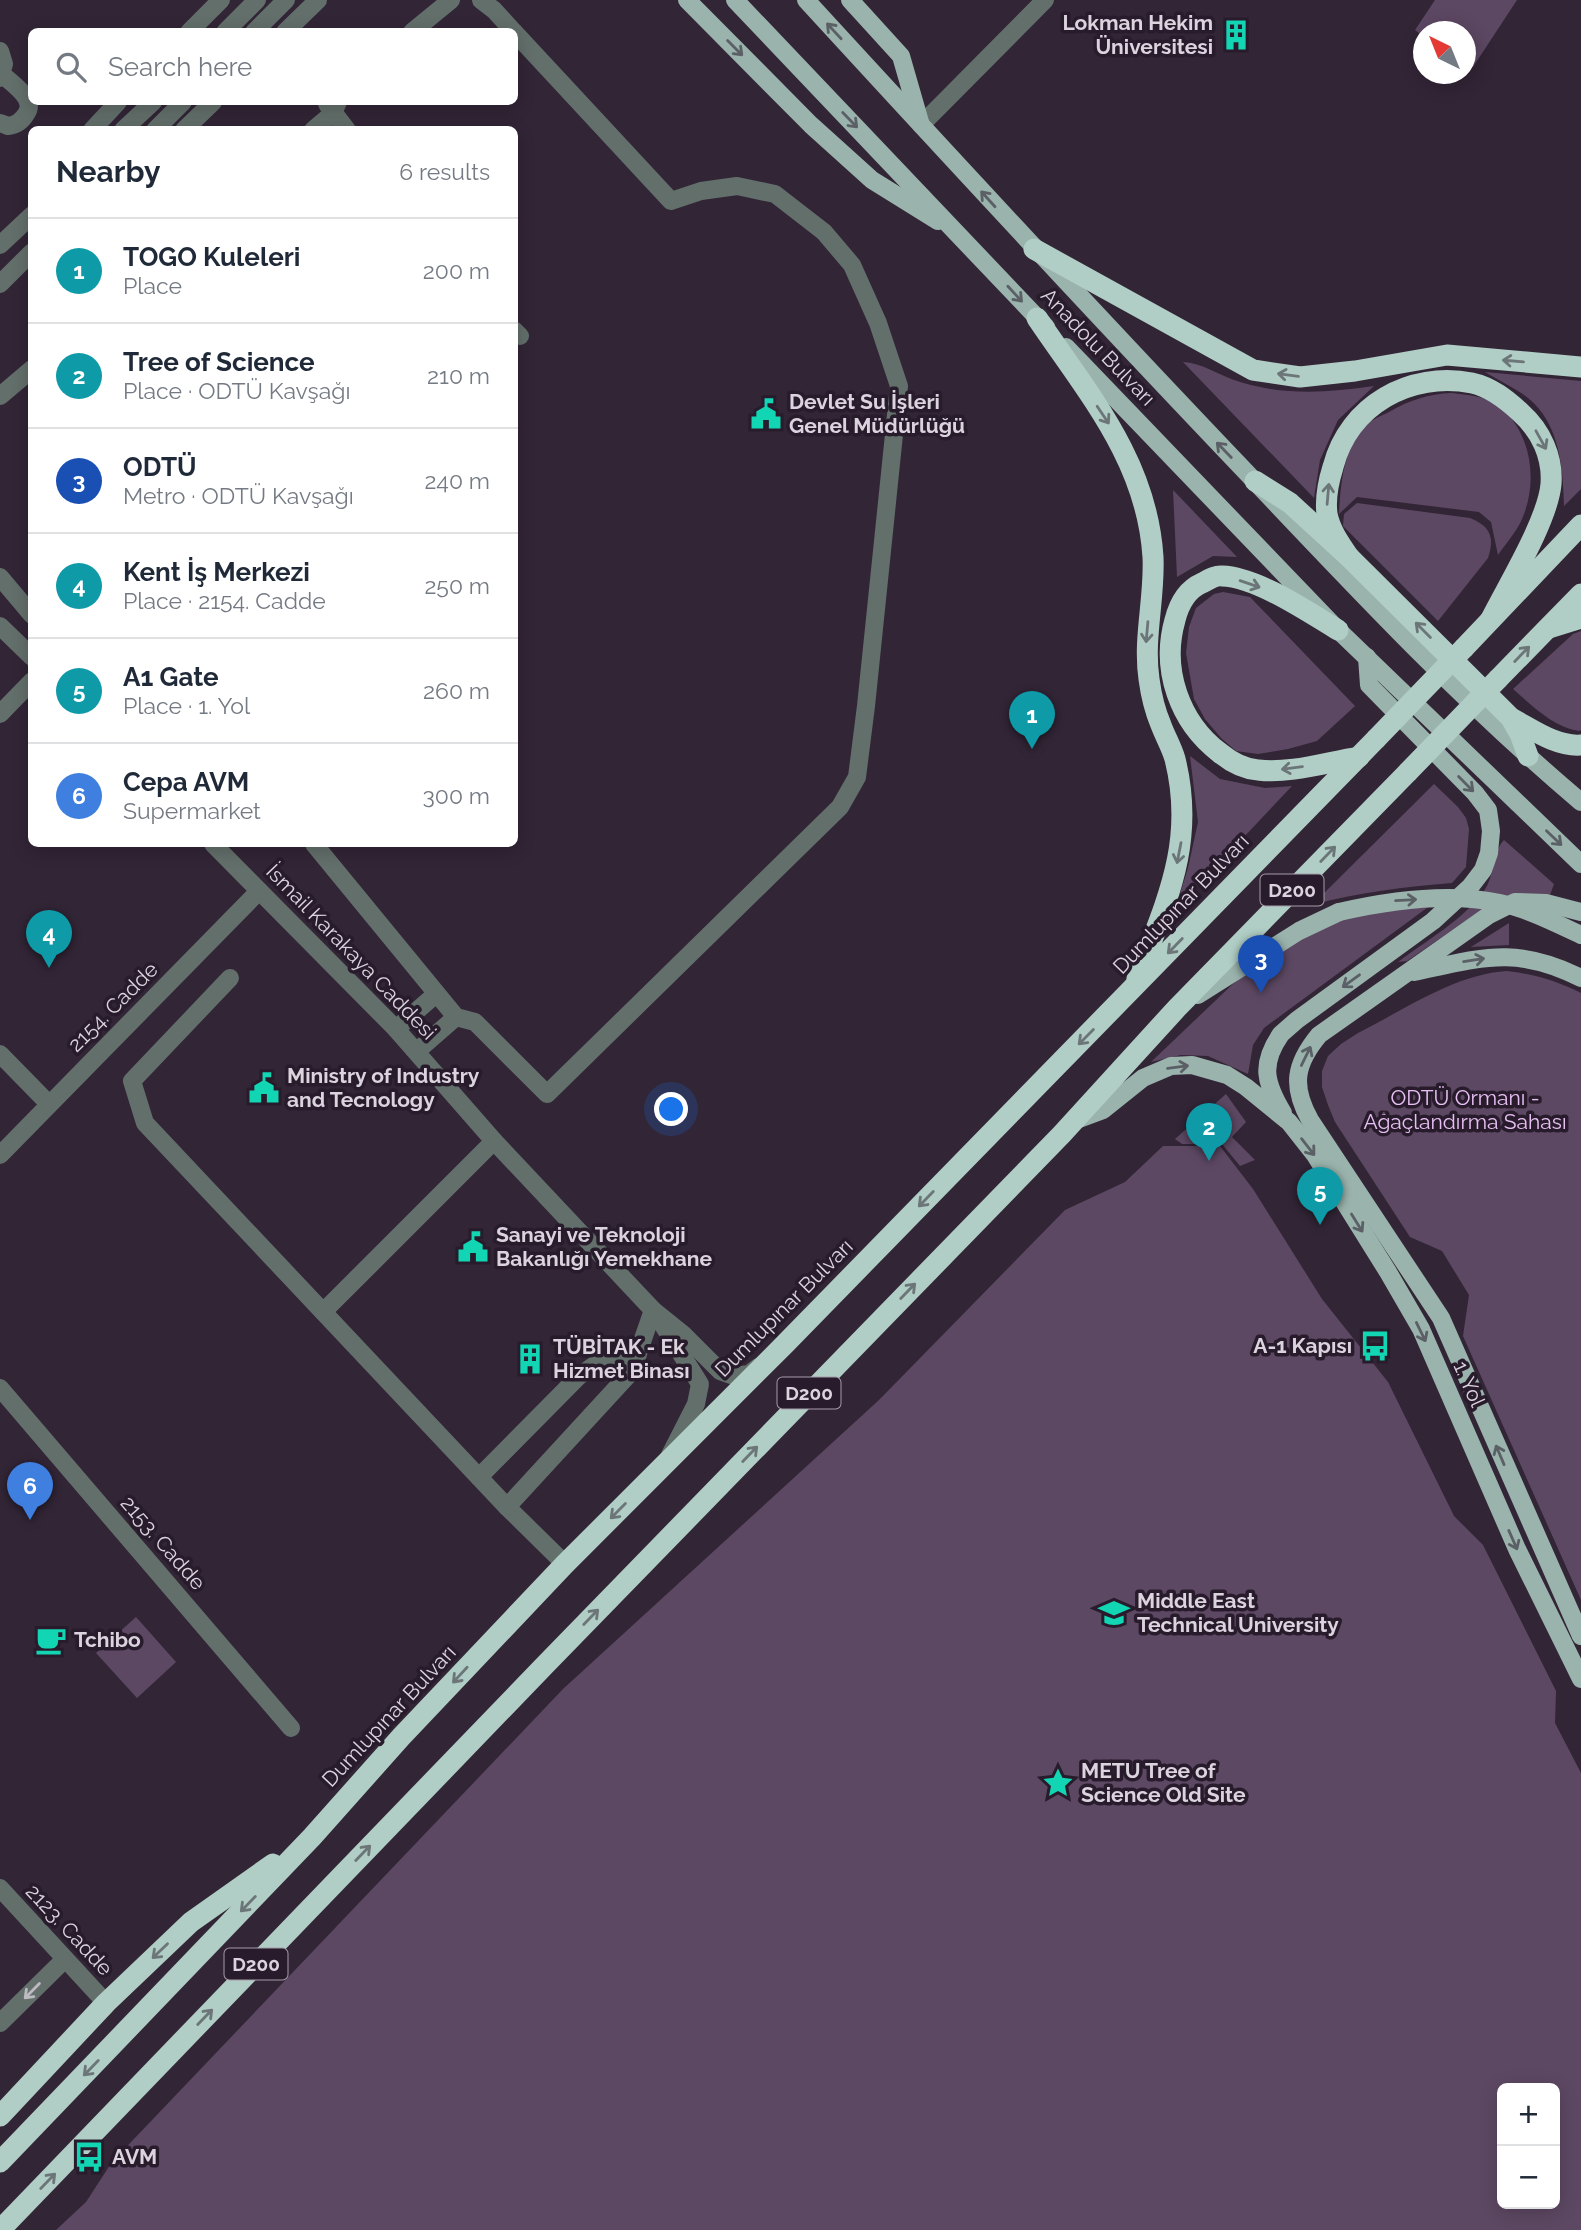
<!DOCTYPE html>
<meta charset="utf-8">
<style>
:root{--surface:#fff;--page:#f2f2f3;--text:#1f2937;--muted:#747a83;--line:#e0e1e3;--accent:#111827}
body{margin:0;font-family:Raleway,sans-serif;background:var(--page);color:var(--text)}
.controls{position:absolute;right:21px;bottom:21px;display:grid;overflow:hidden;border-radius:10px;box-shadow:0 4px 18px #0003}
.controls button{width:63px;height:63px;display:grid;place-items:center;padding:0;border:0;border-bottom:2px solid var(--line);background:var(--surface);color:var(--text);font:35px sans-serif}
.compass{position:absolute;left:1413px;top:21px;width:63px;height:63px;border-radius:50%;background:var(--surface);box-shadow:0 4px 18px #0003;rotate:317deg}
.you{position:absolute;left:672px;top:1110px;width:24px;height:24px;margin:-18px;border:5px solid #fff;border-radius:50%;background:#1a73e8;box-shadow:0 0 0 10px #1a73e833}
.badge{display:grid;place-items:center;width:46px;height:46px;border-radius:50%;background:var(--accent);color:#fff;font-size:23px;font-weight:700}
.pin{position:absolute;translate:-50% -58px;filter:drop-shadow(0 2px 4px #0008)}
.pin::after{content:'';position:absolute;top:37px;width:24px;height:21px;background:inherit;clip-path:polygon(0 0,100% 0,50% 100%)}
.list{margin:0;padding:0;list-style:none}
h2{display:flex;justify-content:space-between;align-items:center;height:91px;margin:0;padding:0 28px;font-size:30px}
h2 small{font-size:23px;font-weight:400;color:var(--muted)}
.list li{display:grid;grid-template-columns:46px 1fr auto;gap:21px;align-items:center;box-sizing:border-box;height:105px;padding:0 28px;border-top:2px solid var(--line)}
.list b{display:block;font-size:26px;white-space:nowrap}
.list p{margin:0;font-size:23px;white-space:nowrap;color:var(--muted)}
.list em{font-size:23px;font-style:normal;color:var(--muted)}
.icon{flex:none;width:38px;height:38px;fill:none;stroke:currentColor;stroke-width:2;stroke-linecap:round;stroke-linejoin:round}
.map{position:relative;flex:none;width:1581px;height:2230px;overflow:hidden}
.search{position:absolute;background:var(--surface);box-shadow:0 4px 18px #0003;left:28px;top:28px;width:490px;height:77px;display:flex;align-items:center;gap:18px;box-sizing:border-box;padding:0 24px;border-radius:10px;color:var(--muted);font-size:26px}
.panel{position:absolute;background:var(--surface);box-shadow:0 4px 18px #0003;left:28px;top:126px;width:490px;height:721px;border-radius:10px}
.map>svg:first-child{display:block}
</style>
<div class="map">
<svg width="1581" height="2230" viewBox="0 0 1581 2230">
<rect width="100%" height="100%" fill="#322536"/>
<g fill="#5d4863" fill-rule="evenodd">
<path d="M1435,0h82l-44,67 -7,-4v-31h-42l-1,4 -8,-6z"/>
<path d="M1183,362c19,1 34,12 51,18 46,16 92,13 140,6l-36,34 -18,40 -6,38z"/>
<path d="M1485,372l96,9v108l-17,17c-1,-38 -4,-82 -36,-108 -12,-10 -29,-17 -43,-26z"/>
<path d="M1452,393c14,2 35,3 47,13 31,25 39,71 25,108 -5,15 -17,28 -26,41l-7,-33 -12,-10 -122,-15 -18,17c2,-32 4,-69 31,-92 5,-4 13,-7 19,-10 21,-12 39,-18 63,-19z"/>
<path d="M1173,490l64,67 -24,-1 -36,21z"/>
<path d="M1357,503l113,15c20,8 25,19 18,40l-50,63 -95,-95 1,-12z"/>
<path d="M1223,592l27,5 105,109 -38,35 -29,8 -30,5 -22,-3 -15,-13 -16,-19 -11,-20 -8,-46 3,-26 7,-19 18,-14z"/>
<path d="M1581,631v99l-2,1c-27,-5 -45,-24 -66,-42l60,-55z"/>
<path d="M1190,756l30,23 45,9 27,-2 -117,124 13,-42 10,-46z"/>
<path d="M1434,784l24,23 8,11 3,11 -3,38 -14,16c-47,4 -94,9 -140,22z"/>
<path d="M1504,840l50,44 -4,11 -22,-1 -51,19 -70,48 -9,1c29,-22 65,-42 86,-71 11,-15 8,-39 20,-51z"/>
<path d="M1439,899l-175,129 -11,17 -5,29 -40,-18 -27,-1 -30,7 129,-123 22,-13z"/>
<path d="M1509,923v22l-38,2z"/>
<path d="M1507,971c27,3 50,10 74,22v607l-118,-264 6,-41 -27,-44 -32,-14 -75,-115 -7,-17 -6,-18v-16l6,-15 13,-12 17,-11c46,-23 97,-59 149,-62z"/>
<path d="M1226,1094l20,28 -14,15 23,23 -15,6 -18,-22h-40l-7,-5z"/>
<path d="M1163,1146h57l33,43 69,110 66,83 66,134 29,29 73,146 -1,32 26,50v457h-1525l30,-28 26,-40 451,-473 316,-289 186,-190 60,-28zM1502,2088h53v116h-53z"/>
<path d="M136,1617l40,45 -39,36 -41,-45z"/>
</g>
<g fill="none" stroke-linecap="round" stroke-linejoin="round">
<g stroke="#636f6b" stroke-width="18">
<path d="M481,0l13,10 20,22"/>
<path d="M189,32l32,-32"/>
<path d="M225,32l32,-32"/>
<path d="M254,32l32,-32"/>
<path d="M285,32l33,-32"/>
<path d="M412,32l39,-32"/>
<path d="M0,51l4,13 -4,14"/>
<path d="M327,104l20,26"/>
<path d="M0,123l8,3c8,-1 14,-5 18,-12 11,-15 -14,-30 -24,-40"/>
<path d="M921,125l124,-125"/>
<path d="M92,130l26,-28"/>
<path d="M123,130l30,-28"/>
<path d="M155,130l28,-28"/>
<path d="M184,130l29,-28"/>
<path d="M313,130l20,-17 5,-11"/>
<path d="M0,245l32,-30"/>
<path d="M0,284l32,-32"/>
<path d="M514,330l6,6"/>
<path d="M0,396l32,-27"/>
<path d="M0,577l32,38"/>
<path d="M0,626l32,31"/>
<path d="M0,714l32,-33"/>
<path d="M213,844l183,185 98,112 159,169 31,25 36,36 14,5 15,-2 9,-7"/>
<path d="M314,844l142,173 19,5 72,72 293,-287 17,-30 9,-71 33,-320 -21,-63 -26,-58 -28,-33 -49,-38 -38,-8 -36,5 -30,10 -157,-169"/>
<path d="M230,978l-98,103 13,42 362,384 58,57"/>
<path d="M396,1029l40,-35"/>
<path d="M417,1051l39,-34"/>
<path d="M0,1054l49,50"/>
<path d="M0,1155l259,-264"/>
<path d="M323,1312l171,-171"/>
<path d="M661,1322l39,62 -4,20 -26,51"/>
<path d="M0,1388l291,340"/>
<path d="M479,1477l100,-101 21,-15 23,3 9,7 21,-61"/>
<path d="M507,1507l125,-136"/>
<path d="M0,1888l106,115"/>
<path d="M0,2023l64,-63"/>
</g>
<g stroke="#9ab3ac" stroke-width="18">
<path d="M687,0l124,125 61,55 66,41"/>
<path d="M735,0l311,327"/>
<path d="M806,0c145,158 291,316 440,472 108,114 215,229 335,330"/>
<path d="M850,0l51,56 19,66"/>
<path d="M1066,347l272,283 243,234"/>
<path d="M1581,912l-35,-9 -31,-1 -26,13 -170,120c-24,29 -28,51 -9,85l131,198 140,318"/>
<path d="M1414,972c67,-14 102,-27 167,6"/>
<path d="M1198,995l101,-64 40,-19"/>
<path d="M1283,1113c-18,-30 -23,-49 -2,-79l16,-14 136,-99 37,-34 13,-17 6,-17 2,-22 -3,-21 -13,-17 -106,-108 -2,-28"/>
<path d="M1076,1120l27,-10 40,-32 28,-12 21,-1 35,10 19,12 43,35 26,33 73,117 33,57 96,220 64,130"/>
</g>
<g stroke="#b0cec5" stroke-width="21">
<path d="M1034,249l219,121 47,7 55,-6 92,-16 134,12"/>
<path d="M1037,318c52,77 110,143 116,239 2,41 -10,81 -4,122 2,15 6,32 12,46 4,11 11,23 14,34 21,84 -9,143 -38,220"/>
<path d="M1255,481l35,22 59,54 162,161 9,16 8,22"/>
<path d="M1349,557c-9,-13 -19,-27 -22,-43 -2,-16 1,-31 6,-47 16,-62 77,-96 139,-84 19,4 35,17 49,30 20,18 32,44 30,71 -3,36 -43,101 -60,135"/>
<path d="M1549,628l32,-10"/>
<path d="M1338,630c-30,-18 -81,-53 -116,-54 -6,-1 -14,4 -20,7 -16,7 -23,21 -27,37 -14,49 4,102 45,133 11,9 23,16 38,17 32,4 69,-8 101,-13"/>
<path d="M1464,648l117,-123"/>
<path d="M1498,679l83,-85"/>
<path d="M1511,718c21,11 45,29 70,27"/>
<path d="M0,2116l106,-113 85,-81 82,-58"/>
<path d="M0,2162l312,-325 89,-100 164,-173 220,-220 591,-605"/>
<path d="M0,2230l544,-564 518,-532 115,-126 231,-236"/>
</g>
<path stroke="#9ab3ac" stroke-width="18" d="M1339,912c52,-12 109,-20 161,-9 28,6 55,20 81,32"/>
<g stroke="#b0cec5" stroke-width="21">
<path d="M1376,739l88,-91"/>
<path d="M1408,772l90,-93"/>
</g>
</g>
<defs><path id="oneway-shaft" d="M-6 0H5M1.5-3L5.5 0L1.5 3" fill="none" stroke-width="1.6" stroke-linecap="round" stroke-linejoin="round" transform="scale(1.75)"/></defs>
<g stroke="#5b6066">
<use href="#oneway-shaft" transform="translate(834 31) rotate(-133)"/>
<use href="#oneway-shaft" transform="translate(735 48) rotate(45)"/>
<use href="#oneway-shaft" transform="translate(850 120) rotate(46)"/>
<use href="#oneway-shaft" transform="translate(988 199) rotate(-132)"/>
<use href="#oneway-shaft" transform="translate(1015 294) rotate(47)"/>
<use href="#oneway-shaft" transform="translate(1224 450) rotate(-134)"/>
<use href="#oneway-shaft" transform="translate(1466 784) rotate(45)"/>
<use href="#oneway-shaft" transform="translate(1554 838) rotate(44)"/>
<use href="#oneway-shaft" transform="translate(1406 900) rotate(-3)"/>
<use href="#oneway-shaft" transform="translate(1474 960) rotate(-9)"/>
<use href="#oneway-shaft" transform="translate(1351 981) rotate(144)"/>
<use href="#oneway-shaft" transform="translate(1306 1056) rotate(-64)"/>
<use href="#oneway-shaft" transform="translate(1178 1067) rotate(-8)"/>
<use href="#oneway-shaft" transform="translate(1308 1147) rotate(52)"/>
<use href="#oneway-shaft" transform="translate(1357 1223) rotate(58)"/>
<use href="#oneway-shaft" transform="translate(1421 1332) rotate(64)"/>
<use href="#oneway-shaft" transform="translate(1500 1455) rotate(-113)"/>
<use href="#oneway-shaft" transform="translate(1513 1540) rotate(66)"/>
</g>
<g stroke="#6c7578">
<use href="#oneway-shaft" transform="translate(1513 361) rotate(-175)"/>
<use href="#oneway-shaft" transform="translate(1288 375) rotate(-172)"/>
<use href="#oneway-shaft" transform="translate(1103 415) rotate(56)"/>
<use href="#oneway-shaft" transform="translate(1541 440) rotate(61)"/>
<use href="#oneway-shaft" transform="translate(1328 494) rotate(-85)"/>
<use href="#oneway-shaft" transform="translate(1250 584) rotate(19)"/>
<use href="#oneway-shaft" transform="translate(1423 630) rotate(-135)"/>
<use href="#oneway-shaft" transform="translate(1147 632) rotate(95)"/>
<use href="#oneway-shaft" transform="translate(1522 654) rotate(-46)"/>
<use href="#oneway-shaft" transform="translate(1292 768) rotate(172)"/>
<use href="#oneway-shaft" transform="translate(1179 853) rotate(101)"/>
<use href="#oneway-shaft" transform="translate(1328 854) rotate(-46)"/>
<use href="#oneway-shaft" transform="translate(1175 946) rotate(134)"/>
<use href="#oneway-shaft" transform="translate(1086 1037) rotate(135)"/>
<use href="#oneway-shaft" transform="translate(926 1199) rotate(134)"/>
<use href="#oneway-shaft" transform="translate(908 1291) rotate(-46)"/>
<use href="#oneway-shaft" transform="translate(750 1454) rotate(-46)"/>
<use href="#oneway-shaft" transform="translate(618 1511) rotate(135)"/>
<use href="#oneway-shaft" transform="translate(591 1617) rotate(-46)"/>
<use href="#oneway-shaft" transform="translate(460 1675) rotate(133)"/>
<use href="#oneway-shaft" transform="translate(363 1853) rotate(-46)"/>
<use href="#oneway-shaft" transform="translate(248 1904) rotate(134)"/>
<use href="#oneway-shaft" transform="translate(160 1951) rotate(136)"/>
<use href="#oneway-shaft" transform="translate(205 2017) rotate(-46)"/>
<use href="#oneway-shaft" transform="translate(91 2068) rotate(134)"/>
<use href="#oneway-shaft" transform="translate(48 2181) rotate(-46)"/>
</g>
<use stroke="#bdbac1" href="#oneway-shaft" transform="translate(32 1991) rotate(135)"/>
<defs>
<g id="building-bare" transform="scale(2.415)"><path d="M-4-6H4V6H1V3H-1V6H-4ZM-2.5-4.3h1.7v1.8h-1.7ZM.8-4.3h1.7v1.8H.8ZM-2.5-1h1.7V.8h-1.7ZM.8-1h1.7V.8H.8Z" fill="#12d5b4" stroke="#281c2c" stroke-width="2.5" paint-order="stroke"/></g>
<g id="civic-bare" transform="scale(2.415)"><path d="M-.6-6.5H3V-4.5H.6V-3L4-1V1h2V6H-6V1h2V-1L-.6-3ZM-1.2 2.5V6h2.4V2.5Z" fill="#12d5b4" stroke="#281c2c" stroke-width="2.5" paint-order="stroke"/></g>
<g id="bus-bare" transform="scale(2.415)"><path d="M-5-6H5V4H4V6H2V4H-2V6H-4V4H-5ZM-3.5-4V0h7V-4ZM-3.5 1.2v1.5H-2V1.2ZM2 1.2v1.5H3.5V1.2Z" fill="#12d5b4" stroke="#281c2c" stroke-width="2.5" paint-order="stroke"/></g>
<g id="university-bare" transform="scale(2.415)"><path d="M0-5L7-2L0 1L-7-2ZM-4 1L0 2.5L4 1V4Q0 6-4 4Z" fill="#12d5b4" stroke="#281c2c" stroke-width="2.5" paint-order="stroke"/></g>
<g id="cafe-bare" transform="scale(2.415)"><path d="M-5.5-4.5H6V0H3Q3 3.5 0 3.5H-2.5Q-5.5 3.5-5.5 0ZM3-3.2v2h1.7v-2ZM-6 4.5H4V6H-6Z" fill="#12d5b4" stroke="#281c2c" stroke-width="2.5" paint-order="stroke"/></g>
<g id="sight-bare" transform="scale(2.415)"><path d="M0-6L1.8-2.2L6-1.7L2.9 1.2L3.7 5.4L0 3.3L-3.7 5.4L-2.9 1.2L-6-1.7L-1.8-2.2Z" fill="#12d5b4" stroke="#281c2c" stroke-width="2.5" paint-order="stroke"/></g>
</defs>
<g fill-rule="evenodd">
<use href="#building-bare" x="1236" y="35"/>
<use href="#civic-bare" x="766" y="414"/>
<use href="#civic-bare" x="264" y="1088"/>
<use href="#civic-bare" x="473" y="1247"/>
<use href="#bus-bare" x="1375" y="1346"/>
<use href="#building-bare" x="530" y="1359"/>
<use href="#university-bare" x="1114" y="1613"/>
<use href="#cafe-bare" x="51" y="1640"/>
<use href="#sight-bare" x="1058" y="1783"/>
<use href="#bus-bare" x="89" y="2157"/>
</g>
<g text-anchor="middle" stroke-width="7" stroke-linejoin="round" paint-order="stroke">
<g fill="#281c2c" stroke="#a59ca9" stroke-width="2">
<rect x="1260.5" y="874.5" width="63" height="31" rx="5"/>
<rect x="777.5" y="1377.5" width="63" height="31" rx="5"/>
<rect x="224.5" y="1948.5" width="63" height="31" rx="5"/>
</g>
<g font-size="19" font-weight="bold" fill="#dbd3de">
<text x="1292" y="897">D200</text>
<text x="809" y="1400">D200</text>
<text x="256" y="1971">D200</text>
</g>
<g font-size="21" font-weight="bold" fill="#dbd3de" stroke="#281c2c" text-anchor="start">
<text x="1213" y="30" text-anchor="end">Lokman Hekim<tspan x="1213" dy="24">Üniversitesi</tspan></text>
<text x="789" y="409">Devlet Su İşleri<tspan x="789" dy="24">Genel Müdürlüğü</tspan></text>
<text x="287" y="1083">Ministry of Industry<tspan x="287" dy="24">and Tecnology</tspan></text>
<text x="496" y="1242">Sanayi ve Teknoloji<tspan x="496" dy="24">Bakanlığı Yemekhane</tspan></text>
<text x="1352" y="1353" text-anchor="end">A-1 Kapısı</text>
<text x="553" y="1354">TÜBİTAK - Ek<tspan x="553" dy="24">Hizmet Binası</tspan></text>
<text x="1137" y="1608">Middle East<tspan x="1137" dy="24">Technical University</tspan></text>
<text x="74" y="1647">Tchibo</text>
<text x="1081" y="1778">METU Tree of<tspan x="1081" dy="24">Science Old Site</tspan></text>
<text x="112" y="2164">AVM</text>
</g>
<g font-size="21" fill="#dbd3de" stroke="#281c2c">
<text transform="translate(1098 347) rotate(46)" y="7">Anadolu Bulvarı</text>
<text transform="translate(1181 904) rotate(-46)" y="7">Dumlupınar Bulvarı</text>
<text transform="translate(351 952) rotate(46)" y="7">İsmail Karakaya Caddesi</text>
<text transform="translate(113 1007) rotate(-45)" y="7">2154. Cadde</text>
<text transform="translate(784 1308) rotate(-45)" y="7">Dumlupınar Bulvarı</text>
<text transform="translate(1469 1384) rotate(66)" y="7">1. Yol</text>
<text transform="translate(163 1543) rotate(49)" y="7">2153. Cadde</text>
<text transform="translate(389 1716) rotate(-47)" y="7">Dumlupınar Bulvarı</text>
<text transform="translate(69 1930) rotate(47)" y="7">2123. Cadde</text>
</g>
<g font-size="21" fill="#e7c0f3" stroke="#281c2c">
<text x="1465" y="1105">ODTÜ Ormanı -<tspan x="1465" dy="24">Ağaçlandırma Sahası</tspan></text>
</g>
</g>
</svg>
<div class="controls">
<button>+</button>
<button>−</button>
</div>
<svg class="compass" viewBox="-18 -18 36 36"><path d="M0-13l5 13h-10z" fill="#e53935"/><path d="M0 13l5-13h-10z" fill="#747a83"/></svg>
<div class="you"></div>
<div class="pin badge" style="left:1032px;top:749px;background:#0f9aa8">1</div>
<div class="pin badge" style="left:1209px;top:1161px;background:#0f9aa8">2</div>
<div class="pin badge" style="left:1261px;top:993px;background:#1a4fb4">3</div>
<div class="pin badge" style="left:49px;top:968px;background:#0f9aa8">4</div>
<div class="pin badge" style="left:1320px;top:1225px;background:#0f9aa8">5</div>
<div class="pin badge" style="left:30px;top:1520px;background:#3f7fe0">6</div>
<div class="search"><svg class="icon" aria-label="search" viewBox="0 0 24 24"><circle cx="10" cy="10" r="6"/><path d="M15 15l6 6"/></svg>Search here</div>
<section class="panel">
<h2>Nearby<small>6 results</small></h2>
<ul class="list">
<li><span class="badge" style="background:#0f9aa8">1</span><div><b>TOGO Kuleleri</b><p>Place</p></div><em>200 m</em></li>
<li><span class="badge" style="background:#0f9aa8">2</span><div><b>Tree of Science</b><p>Place · ODTÜ Kavşağı</p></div><em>210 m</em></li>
<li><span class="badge" style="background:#1a4fb4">3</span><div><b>ODTÜ</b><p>Metro · ODTÜ Kavşağı</p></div><em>240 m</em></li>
<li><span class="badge" style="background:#0f9aa8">4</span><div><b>Kent İş Merkezi</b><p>Place · 2154. Cadde</p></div><em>250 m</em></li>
<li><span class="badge" style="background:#0f9aa8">5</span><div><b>A1 Gate</b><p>Place · 1. Yol</p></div><em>260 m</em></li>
<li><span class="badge" style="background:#3f7fe0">6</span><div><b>Cepa AVM</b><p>Supermarket</p></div><em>300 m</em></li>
</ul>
</section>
</div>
